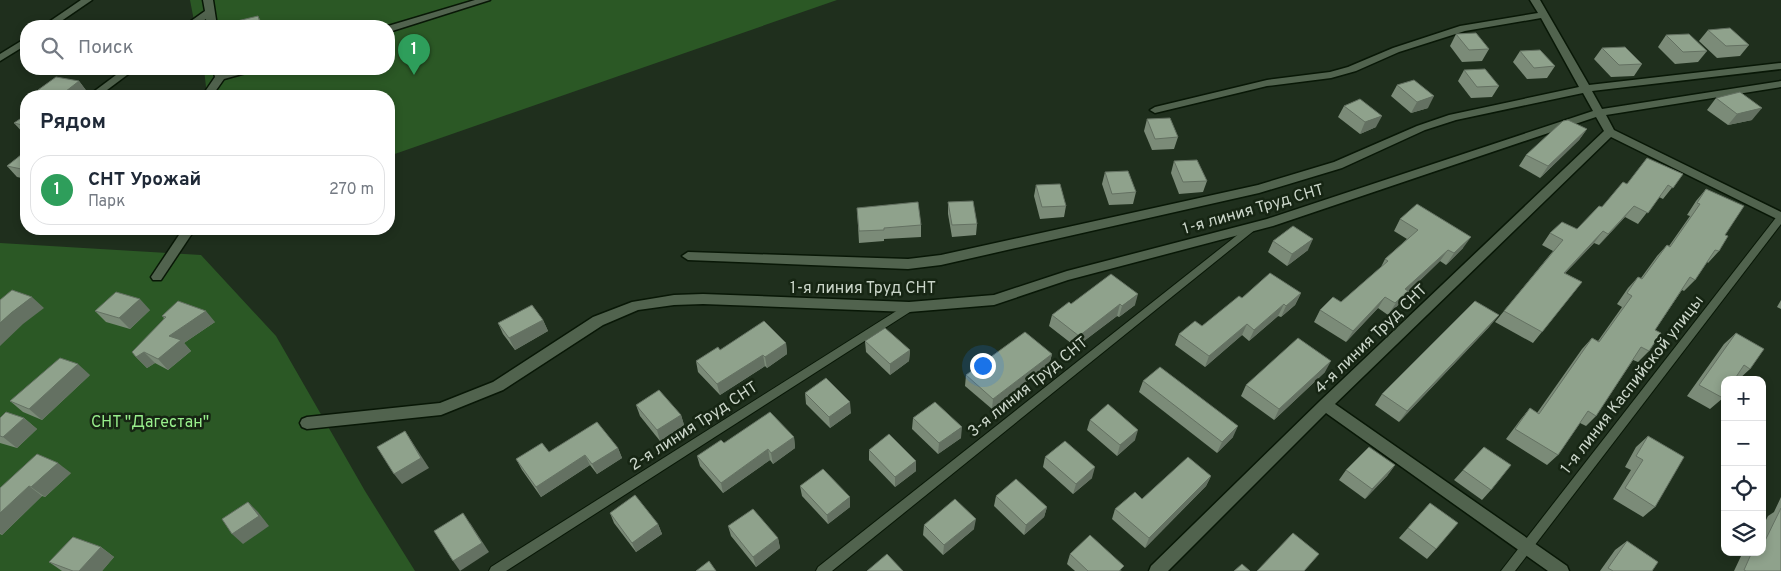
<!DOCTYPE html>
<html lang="ru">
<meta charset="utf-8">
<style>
:root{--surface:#fff;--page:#f6f6f7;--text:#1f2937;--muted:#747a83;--line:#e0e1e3;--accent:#43754a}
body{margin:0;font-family:Overpass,sans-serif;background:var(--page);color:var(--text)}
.controls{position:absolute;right:15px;bottom:15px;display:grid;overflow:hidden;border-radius:10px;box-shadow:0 2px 8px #0003}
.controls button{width:45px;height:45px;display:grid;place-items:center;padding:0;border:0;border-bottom:1px solid var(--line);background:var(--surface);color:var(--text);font:25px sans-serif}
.you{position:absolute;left:982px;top:365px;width:18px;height:18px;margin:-12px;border:4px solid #fff;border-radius:50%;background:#1a73e8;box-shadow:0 0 0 8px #1a73e833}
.badge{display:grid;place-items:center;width:32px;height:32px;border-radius:50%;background:var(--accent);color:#fff;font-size:16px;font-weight:700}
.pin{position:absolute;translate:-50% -41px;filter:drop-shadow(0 1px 2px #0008)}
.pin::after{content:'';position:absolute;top:26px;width:18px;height:15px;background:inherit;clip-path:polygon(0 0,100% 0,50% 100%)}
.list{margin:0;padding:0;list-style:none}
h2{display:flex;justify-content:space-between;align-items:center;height:65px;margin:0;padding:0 20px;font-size:21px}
h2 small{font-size:16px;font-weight:400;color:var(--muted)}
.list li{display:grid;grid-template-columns:32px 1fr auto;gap:15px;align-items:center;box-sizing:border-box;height:70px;margin:0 10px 10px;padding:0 10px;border:1px solid var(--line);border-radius:20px}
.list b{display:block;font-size:19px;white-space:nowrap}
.list p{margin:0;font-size:16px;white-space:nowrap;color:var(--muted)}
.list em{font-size:16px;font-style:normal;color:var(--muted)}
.icon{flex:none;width:28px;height:28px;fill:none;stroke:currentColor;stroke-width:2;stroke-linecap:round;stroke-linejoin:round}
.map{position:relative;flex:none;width:1781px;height:571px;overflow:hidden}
.search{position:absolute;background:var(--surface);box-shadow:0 2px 8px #0003;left:20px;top:20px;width:375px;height:55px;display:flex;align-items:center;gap:12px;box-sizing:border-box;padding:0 18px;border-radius:20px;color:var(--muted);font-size:19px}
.panel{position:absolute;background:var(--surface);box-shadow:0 2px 8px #0003;left:20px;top:90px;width:375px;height:145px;border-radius:20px}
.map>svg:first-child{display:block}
</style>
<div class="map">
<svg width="1781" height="571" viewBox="0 0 1781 571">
<rect width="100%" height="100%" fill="#1f2f1d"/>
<g fill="#2b5825">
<path d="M190,0h647l-448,156v-60h-182l-3,-27h185v-43h-194z"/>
<path d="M0,243l201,12 75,81 89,155 50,80h-415z"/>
</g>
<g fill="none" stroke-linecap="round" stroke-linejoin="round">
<g stroke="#081706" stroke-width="2">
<g id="lane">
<path d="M1781,214v10l-266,347h-14l277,-356z"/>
<path d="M1253,224l5,3 -2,2 -424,342h-16l2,-4 432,-342z"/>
<path d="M909,303l4,1 1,3 -1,3 -407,261h-17l2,-4z"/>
</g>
</g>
<g stroke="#081706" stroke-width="3">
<g id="street">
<path d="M81,0h11l-38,26h-11z"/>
<path d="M203,0h10l4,26h-10l-1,-7 -11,7h-11l21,-15z"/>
<path d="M475,0h15l-101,32 -1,-6z"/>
<path d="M1530,0h10l49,85 192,-22v6l-189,22 10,18 179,-28v6l-175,28 8,15 167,82v9l-170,-84 -276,267 232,162 2,5h-21l-222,-158 -158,158h-19l2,-5 169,-165 284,-270 -8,-14 -323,109 -205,54 -74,25 -85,7 -206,-8 -29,1 -36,5 -35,15 -100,65 -62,25 -134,14 -5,-2 -2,-4 2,-4 5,-2 133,-14 53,-21 100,-65 39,-15 42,-7 29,-1 206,8 85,-7 73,-24 200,-52 326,-108 -10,-18 -127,27 -31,10 -83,38 -83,25 -318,72 -33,4 -220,-9 -6,-4 6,-4 220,7 33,-4 317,-70 76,-23 83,-36 32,-11 130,-28 -38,-69 -76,13 -66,21 -43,19 -25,7 -64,8 -112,27 -5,-3 5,-3 112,-27 63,-8 18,-5 45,-19 67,-22 78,-13z"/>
<path d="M26,38v7l-26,16v-7z"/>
<path d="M124,69h11l-36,27h-11z"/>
<path d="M213,69h10l1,4 14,-4h16l-1,2 -29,8 -12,17h-10l13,-19z"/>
<path d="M183,229h12l-34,51h-8l-2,-3z"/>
</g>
</g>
<use href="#lane" fill="#51634e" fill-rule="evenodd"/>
<use href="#street" fill="#51634e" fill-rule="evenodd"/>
</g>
<g fill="#7b8b78">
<path d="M1708,30l41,15 -9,11 -23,2 -18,-17z"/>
<path d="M1456,34l33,15 -7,12 -20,1 -12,-16z"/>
<path d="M1666,35l41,16 -9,11 -23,2 -17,-17z"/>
<path d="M1602,48l40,16 -8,12 -23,1 -17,-18z"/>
<path d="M1520,51l35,15 -8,12 -20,1 -14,-17z"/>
<path d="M140,69h32l-8,6z"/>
<path d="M1464,70l35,16 -7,11 -21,1 -13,-17z"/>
<path d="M79,81l9,12 -5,3h-40l-5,-6z"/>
<path d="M1397,85l31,23 -17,5 -20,-17z"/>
<path d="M1716,98l36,22 -24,5 -21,-15z"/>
<path d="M1344,106l32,21 -16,7 -22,-17z"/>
<path d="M26,115v20h-1l-11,-12z"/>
<path d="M1147,119l31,18 -4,12 -22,1 -8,-19z"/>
<path d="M1587,129l-8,11 -39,38 -21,-12 7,-11z"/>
<path d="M26,151v28l-9,-2 -10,-11z"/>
<path d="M1174,161l33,20 -4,11 -24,2 -8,-21z"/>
<path d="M1105,172l31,20 -3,12 -24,1 -7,-21z"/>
<path d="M1683,174l-20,25 -4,-2 -21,27 -13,-7 -26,28 -5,-2 -29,30 17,9 -49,61 -38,-21 58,-71 -11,-6 8,-12 27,-4 50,-45z"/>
<path d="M1036,185l30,21 -2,11 -24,2 -6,-23z"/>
<path d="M1706,189l19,46 -6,16 -11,12 -1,-1 -12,18 -11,11 -2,-1 -27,40 -6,21 -11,11 -5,-2 -37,56 -10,10 -6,-3 -22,32 -11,10 -41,-26 15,-20 9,-11 7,5 45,-64 10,-11 6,3 24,-34 -5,-3 11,-16 10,-11 3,1 16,-22 10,-11 2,1 21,-30 -3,-1 9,-14z"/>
<path d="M948,202l29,22 -1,11 -24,2 -4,-23z"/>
<path d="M857,208l64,17v12l-37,2v2l-25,2z"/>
<path d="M1400,219l63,29 -17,17 -6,-4 -32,31 -7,10 -13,13 -10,-7 -32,34 -32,-20 6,-12 21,-8 40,-35 4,-8 22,-20 -13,-8z"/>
<path d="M1273,241l35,9 -21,16 -19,-14z"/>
<path d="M1301,293l-6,12 -14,12 -3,-1 -29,25 -7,-6 -37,32 -30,-22 4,-11 23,-8 40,-28z"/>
<path d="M1781,300v9l-4,-2z"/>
<path d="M1071,304l64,1 -16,12 -2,-1 -41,31 -27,-21 3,-11z"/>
<path d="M150,310l-20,19 -24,-7 -11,-11z"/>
<path d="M162,316l53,6 -31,21 7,8 -23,19 -13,-7 -8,5 -11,-11 28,-39z"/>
<path d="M543,320l5,11 -33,19 -12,-16 -5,-11z"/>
<path d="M1490,326l-91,96 -24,-17 7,-11z"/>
<path d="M1736,333l14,36 -12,11 -3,-2 -12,20 -13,11 -23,-13 37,-52z"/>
<path d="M865,341l45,9 -1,11 -19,14 -24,-23z"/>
<path d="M786,343l1,11 -20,14 -2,-2 -45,29 -22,-23 -2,-11z"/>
<path d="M1052,354l-3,11 -57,44 -27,-23 1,-11z"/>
<path d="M1325,372l-51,48 -33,-24 5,-11z"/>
<path d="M90,375l-48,45 -19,-8 -13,-11z"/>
<path d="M1143,381l90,56 -16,16 -78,-61z"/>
<path d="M805,393l46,20 -21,15 -24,-24z"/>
<path d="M636,405l45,10 3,10 -24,16 -20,-25z"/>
<path d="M0,418h24l13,11 -20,19 -17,-5z"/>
<path d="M913,418l48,20 -23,16 -26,-25z"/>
<path d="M1090,420l45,20 -18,16 -30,-26z"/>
<path d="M1648,436l7,71 -12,10 -30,-18 18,-29 -6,-3 11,-20z"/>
<path d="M794,437l1,11 -22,16 -3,-4 -47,33 -23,-27 -3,-10 27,-13z"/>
<path d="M1484,447l7,43 -9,10 -28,-20z"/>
<path d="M618,448l4,10 -25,16 -7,-9 -49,32 -19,-27 -6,-11 33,-7z"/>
<path d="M869,450l47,21 -21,16 -26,-27z"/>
<path d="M1045,457l47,21 -19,16 -30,-27z"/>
<path d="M1395,465l-8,11 -22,23 -26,-19 7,-10z"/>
<path d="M71,473l-26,24 -3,-1 -40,39 -2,-1v-46z"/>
<path d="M1211,476l-5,10 -61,62 -33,-29 3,-10z"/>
<path d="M800,486l50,21 -22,17 -26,-28z"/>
<path d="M996,496l51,11 -3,10 -20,18 -30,-29z"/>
<path d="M1781,497v74h-47l8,-17 3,-2h17v-24l6,-12 6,-4z"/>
<path d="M1430,503l6,46 -9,10 -28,-21z"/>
<path d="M610,513l48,11 4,10 -26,18 -22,-29z"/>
<path d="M924,525l50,4 -31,26 -20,-20z"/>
<path d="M728,526l50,12 2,10 -24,19 -25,-31z"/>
<path d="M1627,541l25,30h-52l15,-21z"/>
<path d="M101,547l13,10 -12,14h-40l-13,-9z"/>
<path d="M1070,554l52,17h-47l-8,-7z"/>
</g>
<g fill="#647162">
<path d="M258,16l6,10h-3z"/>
<path d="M159,69h13l-8,6z"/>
<path d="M79,81l9,12 -5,3h-21l-1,-1z"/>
<path d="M1434,96l-6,12 -17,5 6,-11z"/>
<path d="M1762,108l-10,12 -24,5 9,-11z"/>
<path d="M1382,116l-6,11 -16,7 5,-12z"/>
<path d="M1587,129l-8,11 -39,38 8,-12z"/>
<path d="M1634,206l-9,11 -26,28 9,-11z"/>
<path d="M1603,231l-9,12 -39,41 9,-11z"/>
<path d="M1471,237l-8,11 -17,17 8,-12z"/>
<path d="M1313,239l-5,11 -21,16 5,-12z"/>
<path d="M1448,250l-8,11 -32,31 -7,10 -13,13 17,-26z"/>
<path d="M1301,293l-6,12 -14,12 5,-11z"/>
<path d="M1138,294l-3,11 -16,12 3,-11z"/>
<path d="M32,297l12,11 -21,16 -23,22v-23l11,-10z"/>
<path d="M1385,297l-7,11 -32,34 7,-11z"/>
<path d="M140,299l10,11 -20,19 -11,-11z"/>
<path d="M1120,304l-3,12 -41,31 3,-11z"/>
<path d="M1284,304l-6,12 -29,25 5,-11z"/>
<path d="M206,311l9,11 -31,21 7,8 -23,19 -10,-11 11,-23z"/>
<path d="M1499,315l-9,11 -91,96 8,-11z"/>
<path d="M543,320l5,11 -33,19 -6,-12z"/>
<path d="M1247,324l-5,11 -37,32 4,-11z"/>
<path d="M786,343l1,11 -20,14 -2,-11z"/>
<path d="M910,350l-1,11 -19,14v-11z"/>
<path d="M144,352l11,11 -8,5 -11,-11z"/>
<path d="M1052,354l-3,11 -57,44 1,-10z"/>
<path d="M763,355l2,11 -45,29 -3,-11z"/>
<path d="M1331,361l-6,11 -51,48 5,-11z"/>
<path d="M78,364l12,11 -48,45 -13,-11z"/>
<path d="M850,402l1,11 -21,15 -1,-11z"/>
<path d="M681,415l3,10 -24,16 -3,-11z"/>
<path d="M24,418l13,11 -20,19 -14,-11z"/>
<path d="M1238,426l-5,11 -16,16 5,-11z"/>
<path d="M962,427l-1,11 -23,16 1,-11z"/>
<path d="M1138,430l-3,10 -18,16 3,-11z"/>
<path d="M405,431l24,37 -27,16 -8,-10z"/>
<path d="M794,437l1,11 -22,16 -2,-11z"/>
<path d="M618,448l4,10 -25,16 -5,-10z"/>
<path d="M768,449l2,11 -47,33 -2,-10z"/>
<path d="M585,455l5,10 -49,32 -5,-10z"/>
<path d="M916,461v10l-21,16v-10z"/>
<path d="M58,463l13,10 -26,24 -14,-10z"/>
<path d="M1395,465l-8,11 -22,23 7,-10z"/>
<path d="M1095,467l-3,11 -19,16 3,-10z"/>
<path d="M1211,476l-5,10 -61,62 4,-10z"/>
<path d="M29,486l13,10 -40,39 -2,-2v-20z"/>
<path d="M850,497v10l-22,17 -1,-9z"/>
<path d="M248,502l10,10 11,14 -26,18 -11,-10z"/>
<path d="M1047,507l-3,10 -20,18 2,-10z"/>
<path d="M976,519l-2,10 -31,26 1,-10z"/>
<path d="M470,523l19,29 -29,19 -7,-10z"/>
<path d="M658,524l4,10 -26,18 -4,-9z"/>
<path d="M778,538l2,10 -24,19 -3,-10z"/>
<path d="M101,547l13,10 -12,14h-23z"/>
</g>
<g fill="#8fa28c" stroke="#647162">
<path d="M258,16l3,10h-27l-1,-4z"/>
<path d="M1730,28l19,17 -23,1 -18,-16z"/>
<path d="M1476,33l13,16 -20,1 -13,-16z"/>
<path d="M1689,34l18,17 -24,1 -17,-17z"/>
<path d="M1625,47l17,17 -23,1 -17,-17z"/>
<path d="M1540,50l15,16 -21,2 -14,-17z"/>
<path d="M1485,69l14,17 -22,1 -13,-17z"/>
<path d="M56,77l23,4 -18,14 -23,-5z"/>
<path d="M1414,80l20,16 -17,6 -20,-17z"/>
<path d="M1740,92l22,16 -25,6 -21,-16z"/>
<path d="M1360,99l22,17 -17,6 -21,-16z"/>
<path d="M26,115v11l-12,-3z"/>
<path d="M1170,118l8,19 -23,2 -8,-20z"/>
<path d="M1568,120l19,9 -39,37 -22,-11 37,-34z"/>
<path d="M26,151v19l-19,-4z"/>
<path d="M1647,158l36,16 -10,14 -5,-3 -20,28 -14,-7 -26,28 -5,-3 -39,42 18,9 -40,50 -38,-21 59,-71 -13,-7 12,-11 15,7 22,-23 3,1 21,-25 4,2z"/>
<path d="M1197,160l10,21 -24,1 -9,-21z"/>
<path d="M1128,171l8,21 -24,2 -7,-22z"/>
<path d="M1060,184l6,22 -24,1 -6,-22z"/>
<path d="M1706,189l38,17 -19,29 3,1 -9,15 -4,-1 -20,30 -5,-3 -35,53 6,3 -12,18 -8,-4 -45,69 -8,-5 -30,44 -43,-26 15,-21 9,6 53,-76 7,4 33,-46 -5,-3 11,-16 4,2 25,-34 3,2 30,-43 -3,-1z"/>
<path d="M973,201l4,23 -25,1 -4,-23z"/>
<path d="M918,202l3,23 -37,3v2l-25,1 -2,-23z"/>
<path d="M1417,204l54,33 -17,16 -6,-3 -43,39 3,2 -13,12 -10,-6 -32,34 -33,-21 13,-13 8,5 47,-41 -3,-2 33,-29 -18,-11z"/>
<path d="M1293,226l20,13 -21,15 -19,-13z"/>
<path d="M1270,273l31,20 -15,13 -2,-2 -30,26 -7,-6 -38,32 -30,-22 16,-13 7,5 37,-30 3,2z"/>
<path d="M1111,274l27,20 -16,12 -2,-2 -41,32 -27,-21 17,-13 2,2z"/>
<path d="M12,290l20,7 -21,16 -11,10v-23z"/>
<path d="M116,292l24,7 -21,19 -24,-7z"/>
<path d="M178,301l28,10 -37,25 12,4 -23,19 -14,-7 -8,5 -4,-5 34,-35 -4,-1z"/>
<path d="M1475,301l24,14 -92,96 -25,-17z"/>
<path d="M532,305l11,15 -34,18 -11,-15z"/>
<path d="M764,321l22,22 -21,14 -2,-2 -46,29 -21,-23 22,-14 2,3z"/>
<path d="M885,328l25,22 -20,14 -25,-23z"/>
<path d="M1025,332l27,22 -59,45 -27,-24z"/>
<path d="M1736,333l28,16 -14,20 -6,-4 -10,15h-9v15l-2,3 -24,-13z"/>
<path d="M1298,338l33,23 -52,48 -33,-24z"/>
<path d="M60,358l18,6 -49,45 -19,-8z"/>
<path d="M1160,367l78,59 -16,16 -79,-61z"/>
<path d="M826,378l24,24 -21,15 -24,-24z"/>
<path d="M659,390l22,25 -24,15 -21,-25z"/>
<path d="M935,402l27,25 -23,16 -26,-25z"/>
<path d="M1108,404l30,26 -18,15 -30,-25z"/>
<path d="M6,412l18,6 -21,19 -3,-1v-18z"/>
<path d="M770,412l24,25 -23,16 -3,-4 -47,34 -24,-27 24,-16 3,3z"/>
<path d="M597,422l21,26 -26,16 -7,-9 -49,32 -20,-28 26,-16 7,9z"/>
<path d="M405,431l16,27 -27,16 -17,-27z"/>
<path d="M889,434l27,27 -21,16 -26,-27z"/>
<path d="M1648,436l36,21 -29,50 -30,-19 18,-28 -7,-4z"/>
<path d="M1065,441l30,26 -19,17 -31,-27z"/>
<path d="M1369,447l26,18 -23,24 -26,-19z"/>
<path d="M1484,447l27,18 -20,25 -28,-20z"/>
<path d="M37,454l21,9 -27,24 -2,-1 -29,27v-25z"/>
<path d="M1188,457l23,19 -62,62 -34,-29 20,-17 7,7z"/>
<path d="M823,469l27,28 -23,18 -27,-29z"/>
<path d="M1016,479l31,28 -21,18 -30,-29z"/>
<path d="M635,495l23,29 -26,19 -22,-30z"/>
<path d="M955,499l21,20 -32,26 -20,-20z"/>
<path d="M248,502l11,14 -27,18 -10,-15z"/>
<path d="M1430,503l28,20 -22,26 -28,-21z"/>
<path d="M1781,508v63h-35l-2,-1 8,-18h10v-5z"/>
<path d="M753,509l25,29 -25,19 -25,-31z"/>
<path d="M463,513l19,30 -29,18 -19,-30z"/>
<path d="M1293,533l26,21 -15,17h-47z"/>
<path d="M1090,535l34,31 -5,5h-31l-18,-17z"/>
<path d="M73,537l28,10 -22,24h-6l-24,-9z"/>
<path d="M1627,541l31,21 -6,9h-39l-5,-3z"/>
<path d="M887,554l16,17h-36z"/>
<path d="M709,561l7,10h-20z"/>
<path d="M1242,564l8,7h-16z"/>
</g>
<g text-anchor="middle" stroke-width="5" stroke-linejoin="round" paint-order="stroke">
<g font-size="16" fill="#cad5c9" stroke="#162513">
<text transform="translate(1253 208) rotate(-16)" y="6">1-я линия Труд СНТ</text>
<text x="863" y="293">1-я линия Труд СНТ</text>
<text transform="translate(1370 338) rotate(-44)" y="6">4-я линия Труд СНТ</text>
<text transform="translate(1631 384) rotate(-52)" y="6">1-я линия Каспийской улицы</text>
<text transform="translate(1027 386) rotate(-39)" y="6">3-я линия Труд СНТ</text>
<text transform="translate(693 425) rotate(-33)" y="6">2-я линия Труд СНТ</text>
</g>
<g font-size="16" fill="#98ef8c" stroke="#162513">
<text x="150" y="427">СНТ "Дагестан"</text>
</g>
</g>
</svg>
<div class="controls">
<button>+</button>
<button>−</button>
<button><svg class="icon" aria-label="locate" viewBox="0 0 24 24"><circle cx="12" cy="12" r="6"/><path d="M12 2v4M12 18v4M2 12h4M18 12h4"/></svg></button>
<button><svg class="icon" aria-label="layers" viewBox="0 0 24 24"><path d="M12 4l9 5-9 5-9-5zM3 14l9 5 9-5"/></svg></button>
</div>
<div class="you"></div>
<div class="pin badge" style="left:414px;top:75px;background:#2e9e5b">1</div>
<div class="search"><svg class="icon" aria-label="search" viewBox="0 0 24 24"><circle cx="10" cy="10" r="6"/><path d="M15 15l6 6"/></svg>Поиск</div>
<section class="panel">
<h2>Рядом<small></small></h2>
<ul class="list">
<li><span class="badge" style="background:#2e9e5b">1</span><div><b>СНТ Урожай</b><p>Парк</p></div><em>270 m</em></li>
</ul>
</section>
</div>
